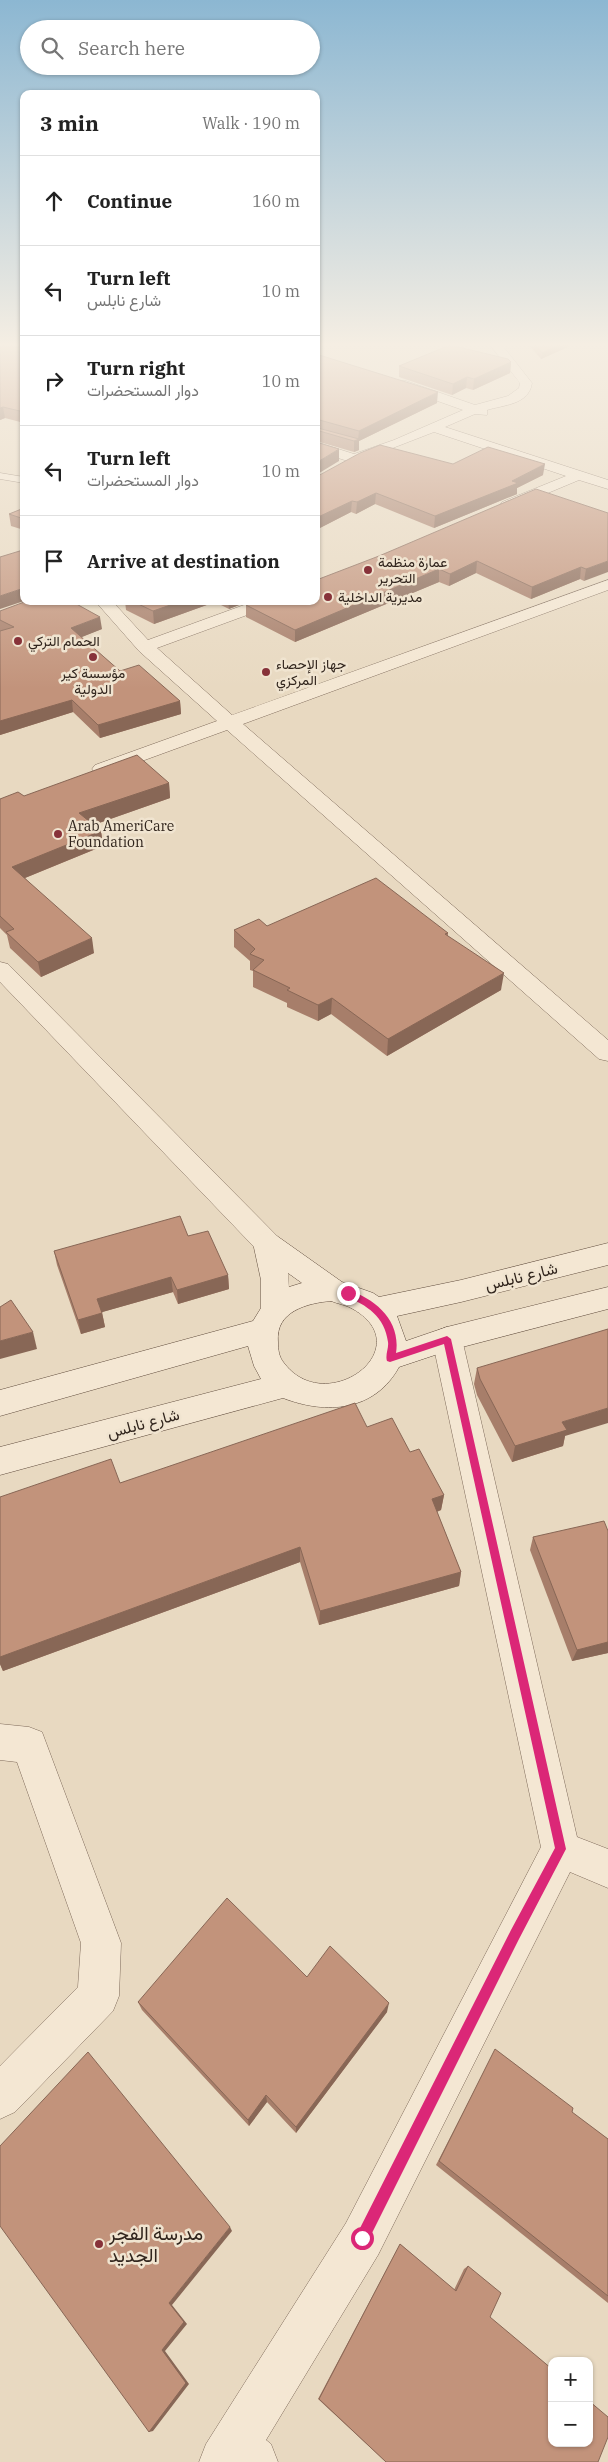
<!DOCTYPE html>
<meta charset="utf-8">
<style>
:root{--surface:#fff;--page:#f6f6f6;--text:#222;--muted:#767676;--line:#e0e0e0}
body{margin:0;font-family:"IBM Plex Serif",Vazirmatn,serif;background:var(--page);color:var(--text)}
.controls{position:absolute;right:15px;bottom:15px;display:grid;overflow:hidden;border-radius:10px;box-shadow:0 1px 4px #0004}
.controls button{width:45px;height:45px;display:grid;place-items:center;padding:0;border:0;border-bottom:1px solid var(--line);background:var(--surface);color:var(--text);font:25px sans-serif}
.stop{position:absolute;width:15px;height:15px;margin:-11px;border:4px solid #db2777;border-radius:50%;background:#fff}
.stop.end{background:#db2777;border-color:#fff;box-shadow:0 1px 5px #0008}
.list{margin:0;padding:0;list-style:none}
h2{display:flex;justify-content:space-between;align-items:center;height:65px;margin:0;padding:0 20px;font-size:21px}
h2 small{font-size:16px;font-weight:400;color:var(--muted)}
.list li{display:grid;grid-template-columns:32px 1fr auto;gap:15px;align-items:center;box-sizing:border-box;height:90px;padding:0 20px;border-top:1px solid var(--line)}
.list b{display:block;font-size:19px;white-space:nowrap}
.list p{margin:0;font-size:16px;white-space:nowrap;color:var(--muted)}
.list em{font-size:16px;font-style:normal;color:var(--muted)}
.icon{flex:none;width:28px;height:28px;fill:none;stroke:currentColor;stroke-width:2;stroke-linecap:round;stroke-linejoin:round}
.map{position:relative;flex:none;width:608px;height:2462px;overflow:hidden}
.search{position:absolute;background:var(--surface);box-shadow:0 1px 4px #0004;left:20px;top:20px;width:300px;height:55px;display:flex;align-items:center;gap:12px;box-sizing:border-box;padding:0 18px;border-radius:28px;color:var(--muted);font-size:19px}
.panel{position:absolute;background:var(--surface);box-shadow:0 1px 4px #0004;left:20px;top:90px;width:300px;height:515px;border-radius:10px}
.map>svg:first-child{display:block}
</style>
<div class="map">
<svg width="608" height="2462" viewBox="0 0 608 2462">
<rect width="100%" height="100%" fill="#e8d9c1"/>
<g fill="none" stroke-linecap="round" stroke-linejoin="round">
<g stroke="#7f6b5b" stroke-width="1">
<path id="lane" d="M0,473l24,4v6l-24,-4z"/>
</g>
<g stroke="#7f6b5b" stroke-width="1">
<g id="street">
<path d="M490,345h12l30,38c-3,22 -29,22 -45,27v5l-12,-1 -30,13 163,53v9l-29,-9 -67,28h-10l-2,-3 2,-3 64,-26 -132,-44 -80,31 -38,-12v-9l38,12 40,-14 69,-30 -65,-23 -2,-3 2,-3h8l69,24 33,-9 11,-8 1,-5z"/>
<path d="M608,580v10l-365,134 365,316v21l-9,-2 -372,-329 -118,43h-14l-3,-4 3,-4 122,-44 -78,-70 -44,-50h17l36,39 107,-39h24l-2,3 -120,44 75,67z"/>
<path d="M0,962l8,2 269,272 4,7 -4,7 -10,4 -10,-4 -257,-268z"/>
<path d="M447,1327l10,4 5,8 115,498 31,12v39l-38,-16 -192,383 -112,185 5,4 7,18h-79l7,-18 140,-221 195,-376 -109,-508 5,-8z"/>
<path d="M0,1724l29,3 13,5 79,211 -2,53 -6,15 -98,101 -15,7v-53l78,-79 3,-44 -64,-181 -17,-2z"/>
</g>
</g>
<g stroke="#614d3e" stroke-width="1">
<path id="secondary" d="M267,1232l10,4 65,46 31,11 6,4 82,-17 147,-37v22l-147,37 -64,14 9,25 41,-14 161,-40v22l-161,42 -48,16c-24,44 -72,48 -116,31l-283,77v-28l261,-68 -7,-13 -6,-20 -248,70v-26l253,-69 8,-13v-28l-8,-37 4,-7zM288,1273l14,10 -13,4zM331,1301c7,3 16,4 22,8 68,39 -27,110 -69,54 -5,-6 -6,-13 -6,-21 -3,-31 30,-39 53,-41z"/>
</g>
<use href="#lane" fill="#f4e7d3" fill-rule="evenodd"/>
<use href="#street" fill="#f4e7d3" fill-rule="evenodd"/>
<use href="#secondary" fill="#f4e7d3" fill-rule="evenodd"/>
</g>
<g fill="#a77e6a">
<path d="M0,345l24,3v75l-19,-5 -5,2z"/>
<path d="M5,345h19v3z"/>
<path d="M529,345h41v1l-29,13z"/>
<path d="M316,354l121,49 -78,38v9l-5,2 -38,-11z"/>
<path d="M511,362l-1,11 -37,17 -7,-2 -14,7 -53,-18v-11z"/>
<path d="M453,464l90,11 -26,13v6l-83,34 -59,-24 -19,10 -5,-2 -35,18v-53z"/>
<path d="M24,508v22l-13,-4 -2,-12z"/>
<path d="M608,513l-24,68 -4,-2 -49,20 -55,-26 -27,13 -10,-4 -144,60 -49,-25v-12l73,-26z"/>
<path d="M125,601h124l-20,8 -14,-7 -61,22 -28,-14z"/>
<path d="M0,611l102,18 -21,8 39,34 60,30 1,13 -81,24 -27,-26 -73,23z"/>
<path d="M169,783l1,15 -77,27 8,6 2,15 -78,32 69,75 -53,24 -31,-29 -3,-13 -7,-7v-129z"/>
<path d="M267,926l181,7v3l53,54 -114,66 -56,-42 -13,7 -31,-14v-4l-34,-16v-16l-3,-1v-9l-16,-14v-17z"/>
<path d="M188,1236l40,39 1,14 -51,15 -5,-12 -71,20 3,15 -24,7 -24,-69 -3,-14z"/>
<path d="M477,1368l88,68 -2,10 -51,16 -35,-67 -3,-11z"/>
<path d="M367,1427l43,25 34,43 -3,15 -4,2 24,60 -2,14 -140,39 -19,-63 -297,109 -3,-7v-167l120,-14z"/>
<path d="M608,1531v122l-36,8 -42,-111 3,-13z"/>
<path d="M307,1977l80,35 -91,121 -29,-31 -18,24 -107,-116 -4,-8z"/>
<path d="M492,2056l116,83v164l-172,-138z"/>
<path d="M400,2244l54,46 10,-21 4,-3 22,51 -104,145 -68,-63z"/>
</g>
<g fill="#886756">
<path d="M559,345h11v1l-29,13 1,-6z"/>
<path d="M511,362l-1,11 -37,17 1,-11z"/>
<path d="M467,377l-1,11 -14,7 1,-11z"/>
<path d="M438,392l-1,11 -78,38v9l-5,2v-11l4,-1 1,-9z"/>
<path d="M3,407l2,11 -5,2v-12z"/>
<path d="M339,449v12l-23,14v-12z"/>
<path d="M545,464l-2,11 -26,13v6l-83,34 1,-12 77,-35z"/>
<path d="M376,493l-1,11 -19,10 1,-12z"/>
<path d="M352,501l-1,11 -35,18v-12z"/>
<path d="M477,561l-1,12 -27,13 1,-12z"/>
<path d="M608,561v11l-24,9 2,-12z"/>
<path d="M581,567l-1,12 -49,20 1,-12z"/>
<path d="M439,569v13l-144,60v-12z"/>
<path d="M24,588v13l-24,8v-13z"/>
<path d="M182,601l33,1 -61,22 -1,-13z"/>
<path d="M228,601h21l-20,8z"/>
<path d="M100,617l2,12 -30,12 -1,-13z"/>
<path d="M72,700l1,12 -73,23v-14z"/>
<path d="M180,701l1,13 -81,24 -2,-13z"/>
<path d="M169,783l1,15 -88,31 -3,-16z"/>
<path d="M101,831l2,15 -88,36 -3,-15z"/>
<path d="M92,938l2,15 -53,24 -3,-15z"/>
<path d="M504,973l-3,17 -114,66 1,-17z"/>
<path d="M332,998l-1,16 -13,7v-16z"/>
<path d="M228,1275l1,14 -51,15 -1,-14z"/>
<path d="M171,1277l2,15 -74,21 -2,-14z"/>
<path d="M102,1313l3,14 -24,7 -3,-14z"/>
<path d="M33,1332l4,17 -37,10v-18z"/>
<path d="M608,1408v15l-43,13 -2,10 -51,16 3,-16 47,-24z"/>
<path d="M444,1495l-3,15 -12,4 3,-15z"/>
<path d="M300,1547v15l-297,109 -3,-7v-7z"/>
<path d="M461,1572l-2,14 -140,39 1,-14z"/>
<path d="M608,1642v11l-36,8 5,-11z"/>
<path d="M389,2003l-2,9 -91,121v-6z"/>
<path d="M266,2095l1,7 -18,24 -1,-6z"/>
<path d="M230,2227l2,4 -60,74 15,19 -22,27 24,33 -36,47 -4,1 20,-129z"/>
</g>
<g fill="#c2937b" stroke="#886756">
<path d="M0,345l24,3v64l-21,-5 -3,1z"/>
<path d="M450,345l58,14 3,3 -37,17 -7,-2 -14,7 -54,-18z"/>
<path d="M535,345h24l-17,8z"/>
<path d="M316,354l122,38 -79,39 -43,-12z"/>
<path d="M318,428l41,11 -5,2 -38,-11v-1z"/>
<path d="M316,442l23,7 -23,14z"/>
<path d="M380,445l73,19 35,-17 57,17 -33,17 6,2 -83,33 -59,-23 -19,9 -5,-1 -36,17v-41l44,-24z"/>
<path d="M536,489l72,24v48l-22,8 -5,-2 -49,20 -55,-26 -27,13 -11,-5 -144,61 -49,-25 10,-4h60v-22h3l60,-23z"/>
<path d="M24,508v11l-15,-5z"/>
<path d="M24,547v41l-24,8v-39l23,-7z"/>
<path d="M27,601h44l29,16 -29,11 49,43 19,-6 41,36 -82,24 -26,-25 -72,21v-90l14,-4 -14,-7v-9z"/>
<path d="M132,601h50l-29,10z"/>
<path d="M137,755l32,28 -90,30 22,18 -89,36 80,71 -54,24 -32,-30 8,-3 -14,-13v-117l18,-7 6,4z"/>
<path d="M376,878l72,55 -3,1 59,39 -116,66 -56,-41 -14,7 -31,-15 3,-2 -37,-18 11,-10 -14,-6 5,-5 -21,-19 25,-11 8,7z"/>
<path d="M180,1216l8,20 20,-5 20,44 -51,15 -6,-13 -74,22 5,14 -24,7 -24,-69z"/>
<path d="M11,1300l22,32 -33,9v-34z"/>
<path d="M608,1329v79l-46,14 5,8 -52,16 -35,-67 -3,-11z"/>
<path d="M355,1403l12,24 25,-9 18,34 9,-3 25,46 -12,4 29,73 -141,39 -20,-64 -300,110v-160l111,-38 9,24z"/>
<path d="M604,1521l4,10v111l-31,8 -44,-113z"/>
<path d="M227,1898l80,79 23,-31 59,57 -93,124 -30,-32 -18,25 -110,-118z"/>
<path d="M495,2049l78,59 -1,4 36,27v157l-169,-135z"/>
<path d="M88,2052l142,175 -61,76 15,19 -22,28 24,33 -37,49 -149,-206v-80z"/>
<path d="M400,2244l56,47 12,-25 33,27 -11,24 62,52v74h37v-42l19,16v20l-10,25h-212l-67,-63z"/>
</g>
<linearGradient id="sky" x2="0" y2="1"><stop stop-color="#8cb7d2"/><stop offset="0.5" stop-color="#f5eee3"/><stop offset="1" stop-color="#f5eee3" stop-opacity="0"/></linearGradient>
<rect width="608" height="689" fill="url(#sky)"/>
<path fill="#db2777" d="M348,1290c28,9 53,31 48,63l51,-17 4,3 115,510 -47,90 -152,304 -5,2 -5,-2 -1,-5 1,-4 154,-304 44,-82 -111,-504 -54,18 -3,-1c-2,-6 2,-13 1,-19 -3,-25 -21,-37 -43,-46v-5z"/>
<g fill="#873239" stroke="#f0e4d0" stroke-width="2">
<circle cx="368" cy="570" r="5"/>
<circle cx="328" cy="597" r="5"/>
<circle cx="18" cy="641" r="5"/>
<circle cx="93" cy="657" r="5"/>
<circle cx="266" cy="672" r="5"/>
<circle cx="58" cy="834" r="5"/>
<circle cx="99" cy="2244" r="5"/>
</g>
<g text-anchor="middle" stroke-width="5" stroke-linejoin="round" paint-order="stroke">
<g font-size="14" fill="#31251d" stroke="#f0e4d0" text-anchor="start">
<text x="378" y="567">عمارة منظمة<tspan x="378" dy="16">التحرير</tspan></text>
<text x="338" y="602">مديرية الداخلية</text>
<text x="28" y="646">الحمام التركي</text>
<text x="276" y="669">جهاز الإحصاء<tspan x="276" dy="16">المركزي</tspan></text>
<text x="93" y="678" text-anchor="middle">مؤسسة كير<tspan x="93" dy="16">الدولية</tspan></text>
<text x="68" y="831">Arab AmeriCare<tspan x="68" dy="16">Foundation</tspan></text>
</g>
<g font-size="16" fill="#31251d" stroke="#f0e4d0">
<text transform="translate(521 1276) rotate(-14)" y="6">شارع نابلس</text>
<text transform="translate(143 1423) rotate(-15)" y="6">شارع نابلس</text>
</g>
<g font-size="19" fill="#31251d" stroke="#f0e4d0" text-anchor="start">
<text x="109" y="2240">مدرسة الفجر<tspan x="109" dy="22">الجديد</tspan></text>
</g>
</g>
</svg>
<div class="controls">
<button>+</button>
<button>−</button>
</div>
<div class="stop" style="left:362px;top:2238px"></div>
<div class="stop end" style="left:348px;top:1293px"></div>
<div class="search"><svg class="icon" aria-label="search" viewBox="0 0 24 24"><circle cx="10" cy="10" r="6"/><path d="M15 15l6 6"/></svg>Search here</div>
<section class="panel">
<h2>3 min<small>Walk · 190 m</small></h2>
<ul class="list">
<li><svg class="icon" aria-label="ahead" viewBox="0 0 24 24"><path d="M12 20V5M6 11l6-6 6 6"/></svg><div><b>Continue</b></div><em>160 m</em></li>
<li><svg class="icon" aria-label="left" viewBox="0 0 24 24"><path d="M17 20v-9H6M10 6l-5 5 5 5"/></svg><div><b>Turn left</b><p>شارع نابلس</p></div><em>10 m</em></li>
<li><svg class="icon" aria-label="right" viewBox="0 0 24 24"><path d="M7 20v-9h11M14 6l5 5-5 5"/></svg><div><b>Turn right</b><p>دوار المستحضرات</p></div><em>10 m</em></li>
<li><svg class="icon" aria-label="left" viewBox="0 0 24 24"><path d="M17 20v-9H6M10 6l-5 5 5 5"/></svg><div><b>Turn left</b><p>دوار المستحضرات</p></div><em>10 m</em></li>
<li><svg class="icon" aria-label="arrive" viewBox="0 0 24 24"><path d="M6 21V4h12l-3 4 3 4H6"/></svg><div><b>Arrive at destination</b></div></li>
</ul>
</section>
</div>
